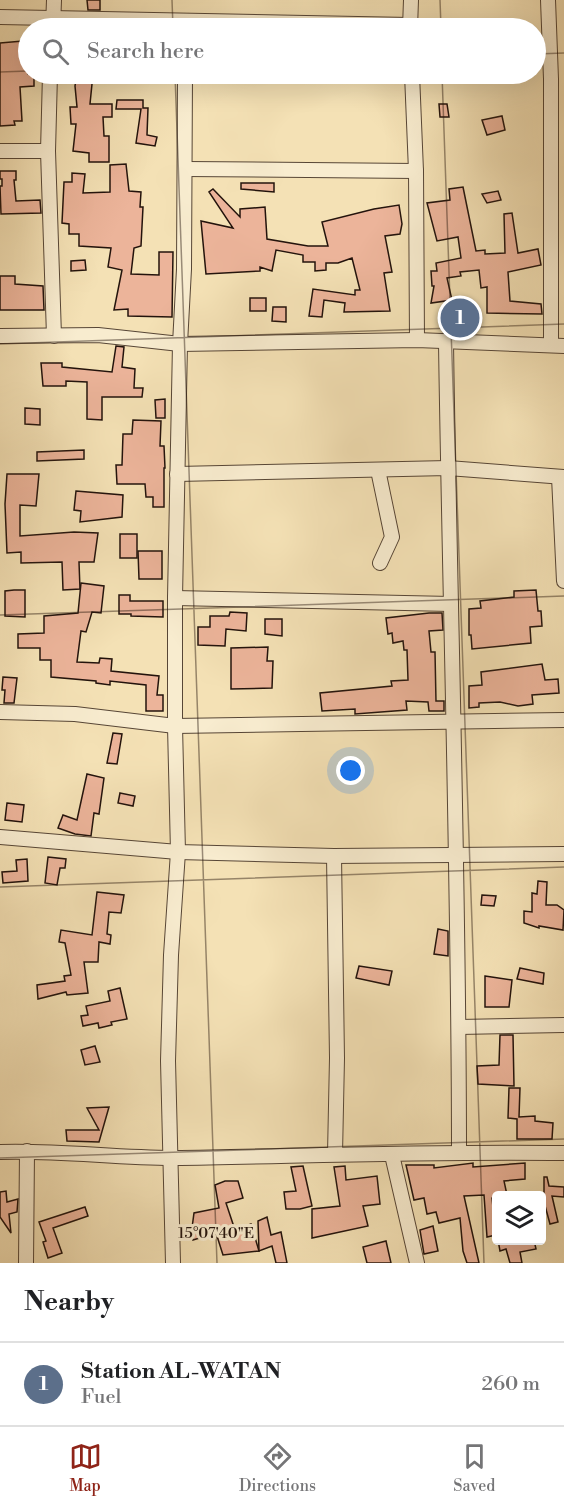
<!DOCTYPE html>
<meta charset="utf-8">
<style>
:root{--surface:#fff;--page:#f2f2f2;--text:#202124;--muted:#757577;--line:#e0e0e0;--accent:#8f2418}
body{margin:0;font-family:"Libre Bodoni",serif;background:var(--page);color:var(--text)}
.controls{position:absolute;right:18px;bottom:18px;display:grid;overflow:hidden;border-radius:6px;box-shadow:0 6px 24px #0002}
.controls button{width:54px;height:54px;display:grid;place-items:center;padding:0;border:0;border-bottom:2px solid var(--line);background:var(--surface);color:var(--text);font:30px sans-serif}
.you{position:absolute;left:351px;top:771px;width:21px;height:21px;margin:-15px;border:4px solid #fff;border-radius:50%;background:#1a73e8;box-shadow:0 0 0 9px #1a73e833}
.badge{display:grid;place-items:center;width:39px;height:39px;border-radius:50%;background:var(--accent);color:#fff;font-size:20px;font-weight:700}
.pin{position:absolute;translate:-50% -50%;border:3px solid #fff;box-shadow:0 2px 6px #0006}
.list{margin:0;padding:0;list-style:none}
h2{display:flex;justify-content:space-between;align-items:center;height:78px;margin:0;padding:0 24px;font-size:26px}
h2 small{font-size:20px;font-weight:400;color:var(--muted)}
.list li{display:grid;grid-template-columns:39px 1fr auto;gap:18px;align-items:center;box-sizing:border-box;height:84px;padding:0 24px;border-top:2px solid var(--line)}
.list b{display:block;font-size:22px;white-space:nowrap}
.list p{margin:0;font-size:20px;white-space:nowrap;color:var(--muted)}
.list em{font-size:20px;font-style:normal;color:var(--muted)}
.icon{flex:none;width:33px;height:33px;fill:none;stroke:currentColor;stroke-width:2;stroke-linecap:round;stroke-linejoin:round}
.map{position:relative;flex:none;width:564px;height:1263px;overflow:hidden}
.search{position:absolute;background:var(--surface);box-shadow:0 6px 24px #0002;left:18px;right:18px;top:18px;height:66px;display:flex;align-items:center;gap:15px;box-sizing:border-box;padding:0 21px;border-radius:33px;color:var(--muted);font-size:22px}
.sheet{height:162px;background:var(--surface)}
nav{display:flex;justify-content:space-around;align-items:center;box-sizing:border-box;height:84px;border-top:2px solid var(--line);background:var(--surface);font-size:16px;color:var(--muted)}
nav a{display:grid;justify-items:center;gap:3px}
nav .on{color:var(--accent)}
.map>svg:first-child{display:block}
</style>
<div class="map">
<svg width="564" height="1263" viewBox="0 0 564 1263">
<rect width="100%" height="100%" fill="#f4e1b5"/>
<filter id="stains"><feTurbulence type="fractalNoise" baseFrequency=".00333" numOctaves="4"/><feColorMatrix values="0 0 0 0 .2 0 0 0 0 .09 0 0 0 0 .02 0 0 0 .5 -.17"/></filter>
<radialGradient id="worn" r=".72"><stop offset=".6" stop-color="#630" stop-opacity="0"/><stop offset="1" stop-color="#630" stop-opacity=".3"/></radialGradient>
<g fill="#ecb49a" stroke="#23130c" stroke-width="1.5">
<path d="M87,0h13v10h-12z"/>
<path d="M23,41l5,1v32h6v12l-14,1 2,34h-8l1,4 -15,1v-83z"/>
<path d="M77,74h16l-3,30h22v13h-9l1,19h5v26h-20v-9l-16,-2 3,-27h-5l-1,-17h7l-2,-21z"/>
<path d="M117,100h26v8h5l-1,27 10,2 -2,9 -19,-3 5,-34h-25z"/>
<path d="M439,104h8l2,13h-9z"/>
<path d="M502,116l3,14 -18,5 -5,-15z"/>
<path d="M126,164l3,27 12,1 -1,15h3l-2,39 -7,2 -3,26 28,1v-23h14l-1,65 -44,-1v-7l-14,1 8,-40 -14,-3 3,-19 -32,-2v-12h-10v-10l-7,-1 2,-41h8v-9l13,1 -2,19 27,-1v-27z"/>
<path d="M0,171h16v9h-2l2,21 24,-1 1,13 -40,1 -1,-28h2v-7h-2z"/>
<path d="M241,183h33v9l-33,-3z"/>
<path d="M463,187l13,64 9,-1v4l20,-1 -1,-39 8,-1 6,40 20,-4 3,16 -33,7 2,29 31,3 1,10 -55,-1v-26l-6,1 -2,-18 -19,2 1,4 -14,2 5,22 -21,3 3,-17h-2l-1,-15h6l-1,-8 25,-5 -3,-21 -21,4 -10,-38 23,-3 -1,-11z"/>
<path d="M213,189l27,28v-8l25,-2 2,32 41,7h20l-6,-24 52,-13 25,-4 3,19 -2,10 -15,2 7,36 -8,1 6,38 -46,1 1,-9 -21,-3 -2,17 -13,-1 4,-27 42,6v-5h5l-8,-32 -14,5h-12v7l-11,1v-9h-12v-7l-27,-5 -4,21 -12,-4v4l-54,3 -5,-53 32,7 -24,-36z"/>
<path d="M498,191l3,9 -14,3 -5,-9z"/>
<path d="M85,260l1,10 -15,1v-10z"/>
<path d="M0,276h15v8l28,2 1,24h-44z"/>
<rect x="250" y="298" width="16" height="13"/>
<path d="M273,307h13v15l-14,-1z"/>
<path d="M116,346l8,1 -2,20 13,2 -1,19h9l-1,9h-40v23l-15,-1v-37l-21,-1v5h-23l-2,-23h21v4l50,5z"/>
<path d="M165,399v19h-9l-1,-18z"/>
<path d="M25,408l15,1v16l-15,-1z"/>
<path d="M133,420l28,1 -1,25h4l1,22h-1v39h-11v-10h-7l-1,-13h-28l-1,-19h6l1,-31h9z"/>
<path d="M84,450v9l-47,2v-9z"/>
<path d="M7,474h32l-3,32 -16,-1v31l54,-4 24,1 -4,29h-15l1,27 -17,1 -1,-28 -41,1v-11l-14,1 -2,-49z"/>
<path d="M76,491l47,4 -1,22 -42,5 1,-11 -7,-1z"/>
<rect x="120" y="534" width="17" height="24"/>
<path d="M138,551h24v28h-23z"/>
<path d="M81,583l23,3 -3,27 -9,-1 -6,20 -5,-1 -4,31 22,1 1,-5 12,1 -1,12 48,5 -2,19h6v16h-17v-26l-36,-4v4l-14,-2v-2l-45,-4v-17h-11v-12h-22v-14l26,-1v-17l34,-3z"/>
<path d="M14,590h11v27l-20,-1v-25z"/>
<path d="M536,590l2,21h3l1,15 -12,1 1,16 -59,6 -1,-14h-2v-26l12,-1 -1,-7 34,-4v-6z"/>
<path d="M119,595h11v6h33v16l-32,-1v-2h-12z"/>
<path d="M230,612l17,1 -1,18 -20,-2 -1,17 -27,-1v-18h12v-11h19z"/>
<path d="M429,613h13l1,17 -14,1 2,21h4l1,49h8v10h-15l-1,-9 -22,-1 1,9 -52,4v-5l-33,2 -2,-18 72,-7 -1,-5 17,-1 -1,-30h-3l-1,-9 -10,2 -1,-10 -4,1 -2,-16z"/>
<path d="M265,619h17v17l-17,-2z"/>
<path d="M268,647l-1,14h6l-1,27 -41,1v-41z"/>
<path d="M542,664l3,16 13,-1 1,14 -27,2 1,9 -15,2 -18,-4 -21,1v4l-10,1v-22l13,-1 -1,-13z"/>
<path d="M3,677l14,1 -3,25h-10l1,-13h-3z"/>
<path d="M113,733l9,1 -5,30 -10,-1z"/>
<path d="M87,774l17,4 -5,36 -5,-1 -3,23 -16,-2 -17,-6 5,-13 14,5z"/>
<path d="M120,793l15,3 -2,10 -15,-3z"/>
<path d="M7,803l17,2 -2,17 -17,-2z"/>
<path d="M48,857l18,2 -1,9h-5l-3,17 -12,-2z"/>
<path d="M27,859l1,22 -25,2 -1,-11 15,-1 -1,-11z"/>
<path d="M538,881l9,1 -1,23h11l7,5 -1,20 -24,-4v2l-15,-5v-12l8,1v-19l5,1z"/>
<path d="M97,892l27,3 -3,18 -12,-1 -2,22 4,1 -1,9 -11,-2 -1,20h-14l4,31 -21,2 -1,-3 -28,7 -1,-14 28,-4 -1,-5 7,-1 -6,-32 -6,-1 2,-12 31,5z"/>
<path d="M482,895l14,1 -2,10 -13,-1z"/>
<path d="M438,929l10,2v25l-14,-2z"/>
<path d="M359,966l33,5 -3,14 -33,-7z"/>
<path d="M520,968l24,5 -1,11 -26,-5z"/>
<path d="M485,976l27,4 -3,27h-24z"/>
<path d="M120,988l7,31 -16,3 1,3 -13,3 -1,-5 -15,3 -2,-10 7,-1 -2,-9 24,-5 -2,-10z"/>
<path d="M500,1035h13l1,51 -36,-2 -1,-18 22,-1z"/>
<path d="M95,1046l5,16 -15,3 -4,-15z"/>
<path d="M509,1088h11l-1,29 16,-1v5l18,2 -1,16h-35v-20l-9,-1z"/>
<path d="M109,1107l-10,35 -32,-1 -1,-11h33l-12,-22z"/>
<path d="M473,1163v4l52,-4v16l-21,2 3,14 -15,3 4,37 -9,2 -3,-42 -20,1 15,67h-12l-4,-12 -3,-33 -21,5 -3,-11 -9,2 -3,-16 -10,2 -8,-35h28v3z"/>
<path d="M303,1166l9,40 -12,3h-14l-2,-17 12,-1 -5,-24z"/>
<path d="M345,1166l1,14 31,-4 3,28 -17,2 5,20 -56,12v-29l28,-3 -6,-39z"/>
<path d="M544,1177h3l2,9 15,1v10l-12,-1 6,26 -8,2 -6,-22z"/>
<path d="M225,1181h13l5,17 -17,5 9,27 16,-6 8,27 -36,4 -7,-22 -23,7 -1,-12 2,-15 25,-5 -4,-23z"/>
<path d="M6,1191l1,11 11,-3 -1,13 -8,2 2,19 -11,-16v-25z"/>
<path d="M85,1207l3,9 -35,12 9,25 -14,5 -5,-16 3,-1 -7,-19z"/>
<path d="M267,1217l4,18 10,-3 6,31h-11l-4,-17 -13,5 -1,-30z"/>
<path d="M433,1226l5,25 -14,3 -4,-24z"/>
<path d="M498,1240h36l2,9 -16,3 2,11h-12l-4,-14 -6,2z"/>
<path d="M386,1241l5,22h-24l-4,-16z"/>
</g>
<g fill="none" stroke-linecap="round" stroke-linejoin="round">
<g stroke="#574636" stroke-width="16">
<g id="minor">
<path d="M548,0l3,79v266"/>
<path d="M0,17l410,8"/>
<path d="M53,28l1,-28"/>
<path d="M410,28l1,-28"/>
<path d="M50,74l-2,77 6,185"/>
<path d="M412,74l4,97 1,169"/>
<path d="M0,151h48"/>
<path d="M185,169l231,2"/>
<path d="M0,336l98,-1 82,9 237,-4 147,6"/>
<path d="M446,343c4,269 13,539 13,809"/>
<path d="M378,470l14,67 -12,26"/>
<path d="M177,474l271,-6 116,9"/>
<path d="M559,477l5,104"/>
<path d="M175,598l276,6"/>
<path d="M0,712l75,2 100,12 389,-6"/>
<path d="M0,837l178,15 156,4 230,-2"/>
<path d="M334,856l3,202 -2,96"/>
<path d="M459,1027l105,-2"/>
<path d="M0,1152c58,-2 115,6 173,6 130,-2 260,-7 391,-5"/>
<path d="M392,1155l25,108"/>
<path d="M26,1263l1,-112"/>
<path d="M173,1263l-5,-202 3,-106 7,-103 -3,-126v-128l5,-254 4,-75 1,-195"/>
</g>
</g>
<use href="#minor" stroke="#f8eccf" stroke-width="14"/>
</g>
<path fill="none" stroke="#23130c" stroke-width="1.5" stroke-opacity="0.45" d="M172,0l1,28M440,0l1,28M536,54l28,-1M0,72l28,-1M175,74l42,1189M442,74l42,1189M0,344l564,-20M0,615l564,-19M0,887l564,-20M0,1158l564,-19"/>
<g font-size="15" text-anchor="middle" fill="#23130c" stroke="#f8eccf" stroke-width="6" stroke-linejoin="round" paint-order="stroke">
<text x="216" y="1238">15°07'40"E</text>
</g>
<rect width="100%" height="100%" filter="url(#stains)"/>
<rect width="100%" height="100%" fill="url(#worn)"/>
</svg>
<div class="controls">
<button><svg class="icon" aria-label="layers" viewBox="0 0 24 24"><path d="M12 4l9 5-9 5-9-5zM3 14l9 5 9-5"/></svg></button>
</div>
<div class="you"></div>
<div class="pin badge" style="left:460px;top:318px;background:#5c6f8a">1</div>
<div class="search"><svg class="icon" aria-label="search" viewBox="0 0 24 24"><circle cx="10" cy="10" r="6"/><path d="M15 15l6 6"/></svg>Search here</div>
</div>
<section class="sheet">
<h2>Nearby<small></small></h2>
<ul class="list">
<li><span class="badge" style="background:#5c6f8a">1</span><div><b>Station AL-WATAN</b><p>Fuel</p></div><em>260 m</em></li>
</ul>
</section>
<nav>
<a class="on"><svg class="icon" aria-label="map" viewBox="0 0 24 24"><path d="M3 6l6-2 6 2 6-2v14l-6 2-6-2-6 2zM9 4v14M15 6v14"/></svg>Map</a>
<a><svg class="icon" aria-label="directions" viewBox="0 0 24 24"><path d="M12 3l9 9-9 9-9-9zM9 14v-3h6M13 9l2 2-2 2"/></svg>Directions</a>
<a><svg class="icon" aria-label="saved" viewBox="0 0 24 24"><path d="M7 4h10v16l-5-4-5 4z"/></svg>Saved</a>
</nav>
